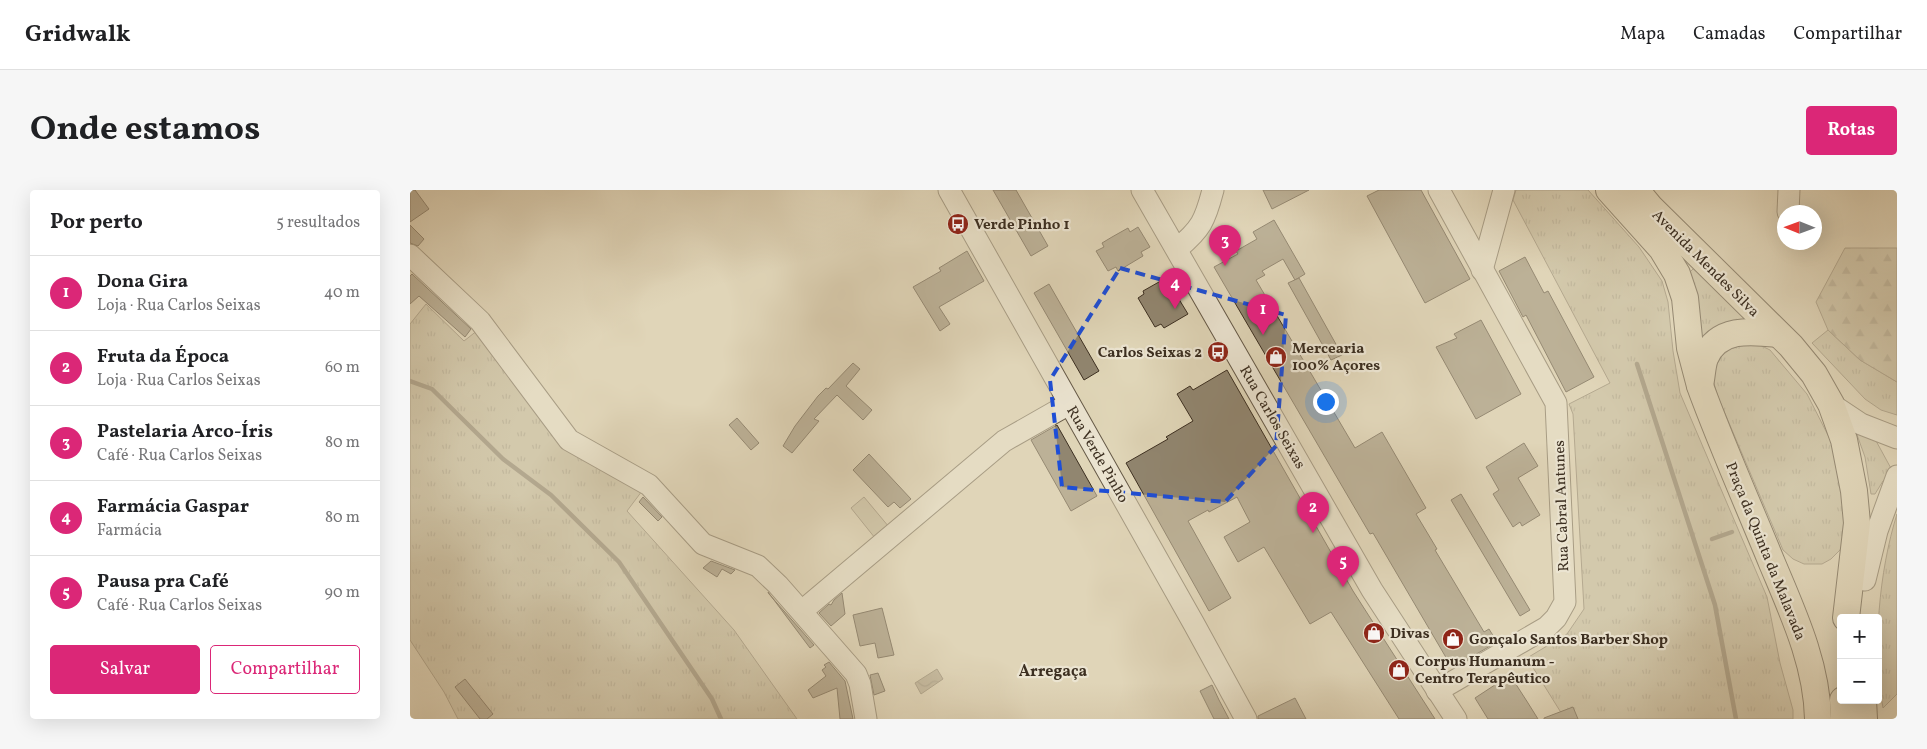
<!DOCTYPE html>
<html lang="pt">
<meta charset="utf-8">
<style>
:root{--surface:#fff;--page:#f6f6f6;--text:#202124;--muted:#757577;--line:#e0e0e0;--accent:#db2777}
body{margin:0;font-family:Vollkorn,serif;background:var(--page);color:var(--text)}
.controls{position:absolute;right:15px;bottom:15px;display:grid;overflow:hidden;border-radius:5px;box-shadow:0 5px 20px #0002}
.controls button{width:45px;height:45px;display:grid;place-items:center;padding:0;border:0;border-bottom:1px solid var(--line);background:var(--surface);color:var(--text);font:25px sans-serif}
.compass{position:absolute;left:1367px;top:15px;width:45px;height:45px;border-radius:50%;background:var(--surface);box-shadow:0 5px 20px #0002;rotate:271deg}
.you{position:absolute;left:915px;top:211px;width:18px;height:18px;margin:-12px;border:4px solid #fff;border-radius:50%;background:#1a73e8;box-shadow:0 0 0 8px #1a73e833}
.badge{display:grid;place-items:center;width:32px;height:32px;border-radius:50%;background:var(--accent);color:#fff;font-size:16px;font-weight:700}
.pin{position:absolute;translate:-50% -41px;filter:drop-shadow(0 1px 2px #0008)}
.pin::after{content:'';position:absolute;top:26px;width:18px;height:15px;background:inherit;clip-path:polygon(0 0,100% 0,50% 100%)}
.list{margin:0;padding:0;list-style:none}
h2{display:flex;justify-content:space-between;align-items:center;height:65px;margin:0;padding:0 20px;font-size:21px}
h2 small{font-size:16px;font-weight:400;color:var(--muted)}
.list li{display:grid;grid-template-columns:32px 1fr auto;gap:15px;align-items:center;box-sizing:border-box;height:75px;padding:0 20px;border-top:1px solid var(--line)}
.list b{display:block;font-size:19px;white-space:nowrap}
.list p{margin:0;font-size:16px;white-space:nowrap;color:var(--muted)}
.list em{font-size:16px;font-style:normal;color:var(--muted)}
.actions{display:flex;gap:10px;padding:15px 20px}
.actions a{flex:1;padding:11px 0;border:1px solid var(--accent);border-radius:5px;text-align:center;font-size:18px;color:var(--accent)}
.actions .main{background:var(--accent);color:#fff}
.map{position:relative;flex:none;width:1487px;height:529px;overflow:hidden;border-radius:5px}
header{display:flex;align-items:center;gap:30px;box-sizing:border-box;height:70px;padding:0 25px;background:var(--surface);border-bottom:1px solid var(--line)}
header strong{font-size:24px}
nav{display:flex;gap:28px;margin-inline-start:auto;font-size:18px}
.intro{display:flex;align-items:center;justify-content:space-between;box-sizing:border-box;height:120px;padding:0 30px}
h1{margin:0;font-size:35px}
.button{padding:12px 22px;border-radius:5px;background:var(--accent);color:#fff;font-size:18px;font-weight:700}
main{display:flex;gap:30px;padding:0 30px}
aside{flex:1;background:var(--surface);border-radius:5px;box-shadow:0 5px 20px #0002}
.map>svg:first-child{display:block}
</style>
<header>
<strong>Gridwalk</strong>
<nav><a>Mapa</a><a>Camadas</a><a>Compartilhar</a></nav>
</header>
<div class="intro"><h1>Onde estamos</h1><a class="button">Rotas</a></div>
<main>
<aside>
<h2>Por perto<small>5 resultados</small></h2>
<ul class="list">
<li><span class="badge">1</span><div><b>Dona Gira</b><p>Loja · Rua Carlos Seixas</p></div><em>40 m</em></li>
<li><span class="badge">2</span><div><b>Fruta da Época</b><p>Loja · Rua Carlos Seixas</p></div><em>60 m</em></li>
<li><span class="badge">3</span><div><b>Pastelaria Arco-Íris</b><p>Café · Rua Carlos Seixas</p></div><em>80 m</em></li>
<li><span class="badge">4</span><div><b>Farmácia Gaspar</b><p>Farmácia</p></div><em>80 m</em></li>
<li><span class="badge">5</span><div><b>Pausa pra Café</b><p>Café · Rua Carlos Seixas</p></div><em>90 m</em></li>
</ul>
<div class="actions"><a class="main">Salvar</a><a>Compartilhar</a></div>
</aside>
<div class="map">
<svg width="1487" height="529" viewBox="0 0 1487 529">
<defs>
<pattern id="grass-tufts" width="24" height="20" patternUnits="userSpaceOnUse" patternTransform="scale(1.25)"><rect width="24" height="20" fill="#c4ba9e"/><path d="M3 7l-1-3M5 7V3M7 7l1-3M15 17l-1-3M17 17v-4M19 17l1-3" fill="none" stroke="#a09880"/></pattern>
<pattern id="forest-firs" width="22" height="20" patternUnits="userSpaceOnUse" patternTransform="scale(1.25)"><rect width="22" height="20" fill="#c4ba9e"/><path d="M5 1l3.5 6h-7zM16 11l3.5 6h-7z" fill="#a09880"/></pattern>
<pattern id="water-waves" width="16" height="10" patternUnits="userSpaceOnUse" patternTransform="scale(1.25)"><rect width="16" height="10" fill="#a89d85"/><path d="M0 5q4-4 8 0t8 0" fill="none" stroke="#8a806c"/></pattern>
</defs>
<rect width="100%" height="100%" fill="#e0d6b8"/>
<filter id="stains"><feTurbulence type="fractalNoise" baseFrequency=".004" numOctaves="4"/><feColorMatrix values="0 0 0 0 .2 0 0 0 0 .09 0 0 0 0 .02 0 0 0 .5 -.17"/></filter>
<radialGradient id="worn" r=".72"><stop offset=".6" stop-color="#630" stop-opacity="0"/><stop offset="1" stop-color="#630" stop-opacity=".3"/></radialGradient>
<g fill="url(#grass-tufts)" stroke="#807460">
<path d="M1106,0h72l51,57 23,34 6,21 5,49 7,42 87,204 13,66 13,47v9h-228l-38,-61 40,-24 17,-25 -11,-195 -4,-10 41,-21 -97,-183z"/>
<path d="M1287,75l54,54 -53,29 -12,-72z"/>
<path d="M16,114l38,37 14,-11 86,115 78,46 -15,20 107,119 63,89h-339l-14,-27 -34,-52v-316z"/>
<path d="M1418,140l32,30 37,22v33l-16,-5 -16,-11 -53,-56z"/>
<path d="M1346,153l14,7 37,44 24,47 8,24 8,70 -7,15 -9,9 -9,5h-18l-11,-5 -10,-9 -65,-153 -5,-17 1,-12 5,-10 15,-12z"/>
<path d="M1446,242l19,7 18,33 -10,9 -8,13h-4l-6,-37z"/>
<path d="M1487,324v180l-14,14c-11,-58 -4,-137 14,-194z"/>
</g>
<path fill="url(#forest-firs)" stroke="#807460" d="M1435,58h52v134l-37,-22 -32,-30 -12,-28z"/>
<path fill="#c4ba9e" stroke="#807460" d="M454,307l25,30 -14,11 -24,-30z"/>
<path fill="url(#water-waves)" stroke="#7d715d" d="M527,479l6,10 -22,15 -6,-11z"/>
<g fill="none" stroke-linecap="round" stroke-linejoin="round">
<g stroke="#7d715d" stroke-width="4.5">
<path d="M1227,174l78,241 21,114"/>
<path d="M0,191l22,8 71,70 48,36 68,67 93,137 9,20"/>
<path d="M1302,349l20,-7"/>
</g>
</g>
<g fill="#918670" stroke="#3c2f21">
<path d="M0,0h5l14,19 -19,13z"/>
<path d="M583,0h23l32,56 -17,10z"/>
<path d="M853,0h46l-37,19z"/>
<path d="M969,0h42l49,89 -45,24 -58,-107z"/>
<path d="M864,30l31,54 -10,6 -12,-21 -21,12 3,4 -9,5 99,168 27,-16 44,76 -10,6 21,35 -2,1 49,82 5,-3 8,13 -36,21 -1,-2 -9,5 -78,-133 -3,1 -156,-267 24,-13 -2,-3 21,-12 -4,-7z"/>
<path d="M0,35l14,14 -6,7 -8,-3z"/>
<path d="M728,37l12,20 -9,5 2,4 -25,15 -2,-4 -8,4 -12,-20 8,-4 -2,-4 10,-6 16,-9 2,4z"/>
<path d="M557,61l17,30 -45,26 11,17 -10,7 -27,-44 28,-16 -2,-3z"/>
<path d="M1115,67l19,36 4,-2 46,86 -28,15 -40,-77 -3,2 -24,-46z"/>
<path d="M2,84l59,55 -6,8 -46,-41 -9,8v-28z"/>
<path d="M756,88l22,36 -24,14 -3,-4 -6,3 -17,-29 6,-4 -1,-3z"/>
<path d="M889,88l43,77 -11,5 -43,-77z"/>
<path d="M639,94l50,87 -15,9 -50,-87z"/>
<path d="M1071,130l40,74 -45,25 -40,-72 21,-9 -3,-4z"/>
<path d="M443,173l7,6 -14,17 26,24 -9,10 -26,-25 -23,24 5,2 -27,32 -9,-7 12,-20 23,-30 8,-8 2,1z"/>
<path d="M817,180l126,221 82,128h-36l-68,-107 -21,12 -46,-77 -26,15 -14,-25 26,-15 -13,-25 -28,15 -1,-2 -20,11 43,77 -22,13 -83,-148 42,-24 -2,-2 27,-16 -16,-27 13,-8 3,4z"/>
<path d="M327,228l22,25 -8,7 -22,-25z"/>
<path d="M647,235l40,71 -26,15 -40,-71z"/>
<path d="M1114,253l14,23 -20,12 22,37 -18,11 -2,-4 -7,5 -20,-33 6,-4 -13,-23z"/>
<path d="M459,264l42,45 -11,9 -6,-6 -6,5 -35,-37z"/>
<path d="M1051,304l69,116 -10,6 -69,-116z"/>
<path d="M233,307l19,20 -4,4 -19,-19z"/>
<path d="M301,371l24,9 -4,4 -9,-5 -5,8 -14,-9z"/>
<path d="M358,402l1,2 45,51 -4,3z"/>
<path d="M432,403l3,21 -14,12 -12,-13 10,-9 2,1 3,-5z"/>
<path d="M472,418l12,47 -16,3 -3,-15 -15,3 -7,-31z"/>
<path d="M419,472l16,19 8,38h-13l-3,-31 -24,10 -5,-8 18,-14 -4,-6 4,-3 -2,-2z"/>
<path d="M468,483l7,18 -11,4 -4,-20z"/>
<path d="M1100,485l18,28 10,16h-50l-13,-21z"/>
<path d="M55,489l28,35 -6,5h-7l-25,-32z"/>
<path d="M802,495l7,15 10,19h-15l-14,-28z"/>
<path d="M885,508l11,21h-48v-3z"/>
<path d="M1163,517l5,12h-34v-1z"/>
</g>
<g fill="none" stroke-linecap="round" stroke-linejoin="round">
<g stroke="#655947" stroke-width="23">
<g id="minor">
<path d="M539,0l245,434 52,95"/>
<path d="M732,0l230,400 84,129"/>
<path d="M1378,22l1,-22"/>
<path d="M767,59c24,-20 28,-28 36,-59"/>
<path d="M0,65l70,66 89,119 80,45 54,59 55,22 20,19 78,89 4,10 6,35"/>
<path d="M1072,80l22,-80"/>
<path d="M1421,214l30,20 36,14"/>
<path d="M1455,390l12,-49 20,-55"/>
<path d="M392,421l202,-170 65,-37"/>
<path d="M1027,501l110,-64 9,-9 9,-16 -9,-199 -117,-213"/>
</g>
</g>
<g stroke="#3c2f21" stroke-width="28">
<g id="major">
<path d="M1199,0l53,59 15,25 8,24 5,50 10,38c22,60 48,118 72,177 21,50 45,101 46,156"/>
<path d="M1226,0l14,17 141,139 23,28 17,30 13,36 10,51 3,32 -11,95"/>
<path d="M1290,195c2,-8 2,-19 5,-27 13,-31 46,-27 73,-24"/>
<path d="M1433,510l1,19"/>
<path d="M1453,510l1,19"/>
</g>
</g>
<use href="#minor" stroke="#ebe4d1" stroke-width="21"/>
<use href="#major" stroke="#e0d6b8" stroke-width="26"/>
</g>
<path d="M0 0H1487V529H0ZM710,78l166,47 -10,131 -51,56 -163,-15 -12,-107z" fill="#e0d6b8" fill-opacity=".55" fill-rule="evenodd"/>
<path fill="none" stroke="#1d4ed8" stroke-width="4" stroke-dasharray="10 6" stroke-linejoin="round" d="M710,78l166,47 -10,131 -51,56 -163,-15 -12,-107z"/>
<defs>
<g id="bus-disc" transform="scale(1.125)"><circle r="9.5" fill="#8f2418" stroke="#ebe4d1"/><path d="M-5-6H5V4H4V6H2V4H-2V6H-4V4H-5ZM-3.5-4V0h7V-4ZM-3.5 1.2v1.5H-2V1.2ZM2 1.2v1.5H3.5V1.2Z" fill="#fff"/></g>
<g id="shop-disc" transform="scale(1.125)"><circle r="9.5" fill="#8f2418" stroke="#ebe4d1"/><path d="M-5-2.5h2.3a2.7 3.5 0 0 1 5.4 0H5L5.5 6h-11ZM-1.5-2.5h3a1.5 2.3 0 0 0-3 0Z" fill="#fff"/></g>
</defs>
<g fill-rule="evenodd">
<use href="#bus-disc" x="548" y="34"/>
<use href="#bus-disc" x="808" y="162"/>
<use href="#shop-disc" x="866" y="167"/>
<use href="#shop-disc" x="964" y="443"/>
<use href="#shop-disc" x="1043" y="449"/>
<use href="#shop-disc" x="989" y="480"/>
</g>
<g text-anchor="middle" stroke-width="4.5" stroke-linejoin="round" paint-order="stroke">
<g font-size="15" font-weight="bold" fill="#3c2f21" stroke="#ebe4d1" text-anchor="start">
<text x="564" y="39">Verde Pinho 1</text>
<text x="882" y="163">Mercearia<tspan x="882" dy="17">100% Açores</tspan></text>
<text x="792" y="167" text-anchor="end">Carlos Seixas 2</text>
<text x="980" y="448">Divas</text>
<text x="1059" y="454">Gonçalo Santos Barber Shop</text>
<text x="1005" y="476">Corpus Humanum -<tspan x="1005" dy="17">Centro Terapêutico</tspan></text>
</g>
<g font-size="15" fill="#3c2f21" stroke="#ebe4d1">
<text transform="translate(1296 73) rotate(45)" y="5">Avenida Mendes Silva</text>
<text transform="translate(863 227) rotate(60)" y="5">Rua Carlos Seixas</text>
<text transform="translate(688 264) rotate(60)" y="5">Rua Verde Pinho</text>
<text transform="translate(1151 316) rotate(-92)" y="5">Rua Cabral Antunes</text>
<text transform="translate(1356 361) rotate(68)" y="5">Praça da Quinta da Malavada</text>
</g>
<g font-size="16" font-weight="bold" fill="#3c2f21" stroke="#ebe4d1">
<text x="643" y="486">Arregaça</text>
</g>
</g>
<rect width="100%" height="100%" filter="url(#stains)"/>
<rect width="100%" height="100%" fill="url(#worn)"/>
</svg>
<div class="controls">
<button>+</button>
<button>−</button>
</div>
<svg class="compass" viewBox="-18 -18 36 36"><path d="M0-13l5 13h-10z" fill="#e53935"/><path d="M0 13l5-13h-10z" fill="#757577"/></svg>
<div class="you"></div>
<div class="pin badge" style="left:853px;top:145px">1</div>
<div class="pin badge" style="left:903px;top:343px">2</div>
<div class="pin badge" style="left:815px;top:76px">3</div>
<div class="pin badge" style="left:765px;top:119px">4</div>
<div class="pin badge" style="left:933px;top:397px">5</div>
</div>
</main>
